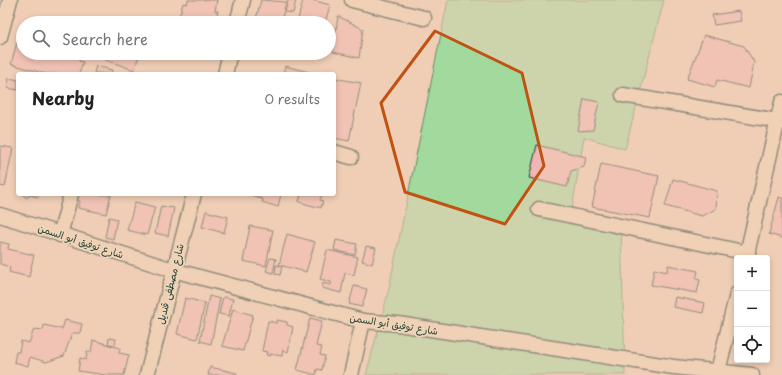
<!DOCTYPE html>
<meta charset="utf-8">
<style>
:root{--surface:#fff;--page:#f2f2f2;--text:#222;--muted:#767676;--line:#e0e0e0}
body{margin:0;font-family:"Playpen Sans","Playpen Sans Arabic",sans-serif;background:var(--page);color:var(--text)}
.controls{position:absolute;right:12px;bottom:12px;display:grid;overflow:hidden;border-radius:4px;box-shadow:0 2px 6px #0003}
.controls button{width:36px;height:36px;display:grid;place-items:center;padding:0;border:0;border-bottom:1px solid var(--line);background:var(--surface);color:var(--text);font:20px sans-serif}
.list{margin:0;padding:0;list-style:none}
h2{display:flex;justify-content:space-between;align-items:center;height:52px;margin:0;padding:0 16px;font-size:17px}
h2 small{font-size:13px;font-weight:400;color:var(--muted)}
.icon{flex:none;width:22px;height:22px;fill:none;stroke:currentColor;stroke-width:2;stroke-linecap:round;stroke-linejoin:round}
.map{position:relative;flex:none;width:782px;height:375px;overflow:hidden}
.search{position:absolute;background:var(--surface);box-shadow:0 2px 6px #0003;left:16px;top:16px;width:320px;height:44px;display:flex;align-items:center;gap:10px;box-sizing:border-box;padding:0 14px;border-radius:22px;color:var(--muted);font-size:15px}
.panel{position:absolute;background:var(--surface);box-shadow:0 2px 6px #0003;left:16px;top:72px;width:320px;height:124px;border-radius:4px}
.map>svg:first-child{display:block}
</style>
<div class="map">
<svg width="782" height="375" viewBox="0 0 782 375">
<rect width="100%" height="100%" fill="#f0ceb6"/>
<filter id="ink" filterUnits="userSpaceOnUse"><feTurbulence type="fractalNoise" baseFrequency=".025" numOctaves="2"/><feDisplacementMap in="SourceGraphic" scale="8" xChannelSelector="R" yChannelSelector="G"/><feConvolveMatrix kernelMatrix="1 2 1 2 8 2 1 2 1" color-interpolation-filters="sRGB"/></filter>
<g filter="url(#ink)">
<path fill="#a2da9e" stroke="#608c69" d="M448,0h216l-39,149 -41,-12 -14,84 51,5 4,149h-259l22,-82z"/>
<g fill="#f1b5b4" stroke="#1f3d34">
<path d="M188,0h29l-2,11h3l-2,7 -4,-1 -2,6h-29l1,-2 -4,-1 5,-17 4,1z"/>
<path d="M261,0l25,2 -5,21h-26z"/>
<path d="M288,0h8l-3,13 -8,-1z"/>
<path d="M303,0h9l18,5 -5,18h-28z"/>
<path d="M739,11l2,10 -27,4 -2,-10z"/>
<path d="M338,16l25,13 -4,29 -26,-6z"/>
<path d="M704,35l40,11 10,16 -5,26 -32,-8 -2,7 -28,-8z"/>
<path d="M17,42l6,1v10h58l-2,8 4,1 -4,12h-33l-35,-10z"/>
<path d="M105,53h35l-6,17 -31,-11z"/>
<path d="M96,66l16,4 -1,4 -17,-1z"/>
<path d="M285,66l24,6v2h-26z"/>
<path d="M9,78l9,2v10l-11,-2z"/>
<path d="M334,78l27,5 -12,58 -15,-3z"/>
<path d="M584,99l15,3 -6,28 -15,1z"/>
<path d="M537,145l49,12 -2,10 -13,4 -4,16 -38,-9z"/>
<path d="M0,146l13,2 -8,39 -5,-1z"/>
<path d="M601,164l58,12 -9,42 -58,-11z"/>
<path d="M673,179l44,12 -1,18 -14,7 -37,-10z"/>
<path d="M23,194h18l-4,3 -6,-2 -5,3z"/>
<path d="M77,194l34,1 -5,19 -28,-6 2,-7 -4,-1z"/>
<path d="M254,194h27l-3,13 -16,-5 1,-3 -10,-2z"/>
<path d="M301,194h21l-2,6 3,1 -2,7 -22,-6z"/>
<path d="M779,197l3,1v40l-13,-4z"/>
<path d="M135,202l20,5 -8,28 -20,-5z"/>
<path d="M161,206l13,2 -6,28 -13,-3z"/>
<path d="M206,211l22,6 -4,16 -22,-6z"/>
<path d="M109,217l8,2 -4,20 -8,-2z"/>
<path d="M250,226l23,4 -7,36 -23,-5z"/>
<path d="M287,234l28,8 -9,30 -27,-7z"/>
<path d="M336,240l21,4 -2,11 -21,-5z"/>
<path d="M0,242l9,2 -1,5 26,6 -5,22 -20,-5 1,-5 -10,-3z"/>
<path d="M366,246l10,2 -4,16 -10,-3z"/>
<path d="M327,250l31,7 -4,18 -9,-2 -4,20 -19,-5 1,-5 8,2v-3l-11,-3z"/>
<path d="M270,258l6,1 -3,14 -7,-2z"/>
<path d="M276,265l6,1 -2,9 -5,-1z"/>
<path d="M668,265l30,6 -2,8 4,1 -3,13 -46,-8 3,-16 13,3z"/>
<path d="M354,286l13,3 -5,18 -13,-3z"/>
<path d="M209,296l11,3 -9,45 -11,-3z"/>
<path d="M223,297l10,2 -4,17 -10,-2z"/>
<path d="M675,297l30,6 -2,10 -30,-6z"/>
<path d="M185,298l20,5 -8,36 -20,-5z"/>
<path d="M233,309l20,6 -10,36 -21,-5z"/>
<path d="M310,318l12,3 -6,25 6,1 -2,8 5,1 -3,14 -5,-1 -1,6 -19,-5z"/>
<path d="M65,320l17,4 -2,9h-8l-8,23 -18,6 -16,-5 -2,9 -14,-4 2,-10h3l2,-11 8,2 5,-14 9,1 1,-5 18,4z"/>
<path d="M277,320l10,2v3l6,2 -5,25 -5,-2 -1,6 -12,-2v2l-4,-1 1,-3 -5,-1 6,-30 9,2z"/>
<path d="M109,338l7,1 -1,6 -7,-1z"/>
<path d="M93,340l27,8 -1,5 10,2 -5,20h-18l-28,-4 2,-13 6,2 1,-8h4z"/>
<path d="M210,367l27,6 -1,2h-28z"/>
</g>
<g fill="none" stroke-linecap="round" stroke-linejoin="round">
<g stroke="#1f3d34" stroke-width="17">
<g id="minor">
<path d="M352,0l72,18"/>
<path d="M237,23l6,-23"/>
<path d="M0,37l10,-37"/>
<path d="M225,74l5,-21"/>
<path d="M623,95l155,26"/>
<path d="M334,152l17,5"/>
<path d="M539,209l209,44"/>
<path d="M0,215l173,55 190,51 35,3 276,43 78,8"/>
<path d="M60,235l11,-41"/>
<path d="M746,258l36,-156"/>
<path d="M147,375l47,-181"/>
<path d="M351,375l12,-54"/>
<path d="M717,375l20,-81"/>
</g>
</g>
<use href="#minor" stroke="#f0d4b7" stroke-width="14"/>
</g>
</g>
<path d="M0 0H782V375H0ZM435,31l87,42 22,93 -39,58 -100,-32 -24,-89z" fill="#f0ceb6" fill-opacity=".55" fill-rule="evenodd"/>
<path fill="none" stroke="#c05314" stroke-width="3" stroke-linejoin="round" d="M435,31l87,42 22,93 -39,58 -100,-32 -24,-89z"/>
<g text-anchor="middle" stroke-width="3.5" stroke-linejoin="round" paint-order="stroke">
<g font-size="10" fill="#1f3d34" stroke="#f0d4b7">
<text transform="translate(81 241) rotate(18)" y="4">شارع توفيق أبو السمن</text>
<text transform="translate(170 284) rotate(-76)" y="4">شارع مصطفى قنديل</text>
<text transform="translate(394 324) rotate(9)" y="4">شارع توفيق أبو السمن</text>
</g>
</g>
</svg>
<div class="controls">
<button>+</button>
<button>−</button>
<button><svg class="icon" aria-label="locate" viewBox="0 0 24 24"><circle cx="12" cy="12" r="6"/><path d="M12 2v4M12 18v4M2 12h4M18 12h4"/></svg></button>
</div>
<div class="search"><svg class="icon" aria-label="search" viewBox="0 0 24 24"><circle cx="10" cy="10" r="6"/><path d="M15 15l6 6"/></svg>Search here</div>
<section class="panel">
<h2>Nearby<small>0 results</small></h2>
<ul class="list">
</ul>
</section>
</div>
